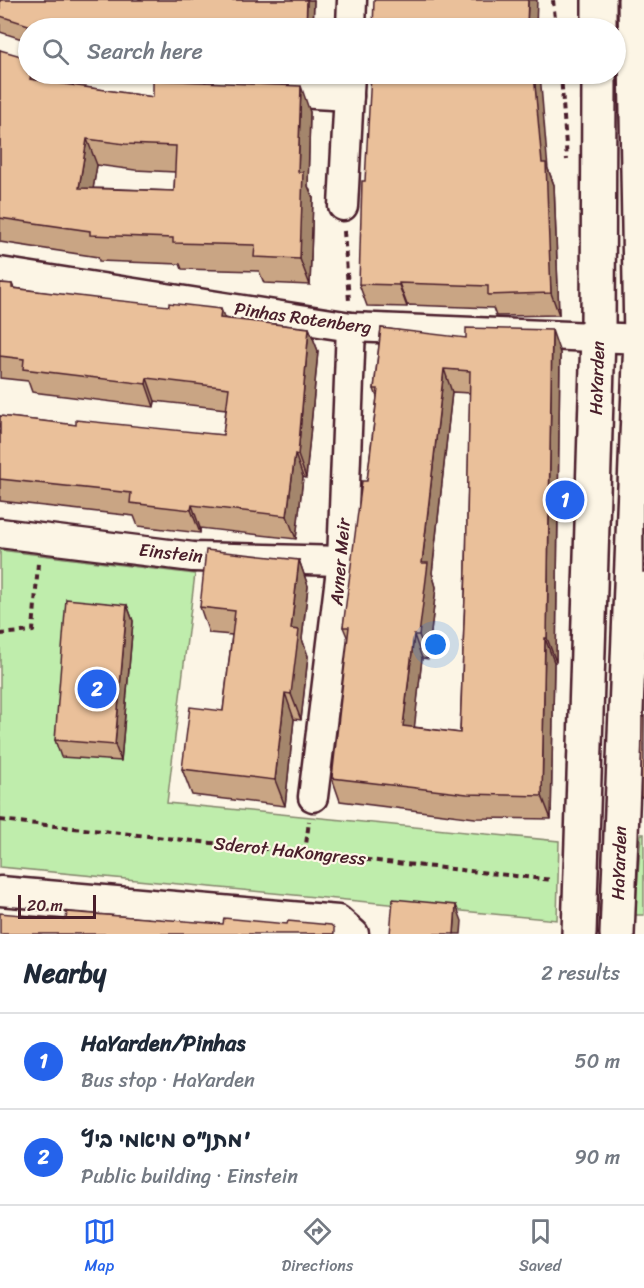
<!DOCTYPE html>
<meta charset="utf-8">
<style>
:root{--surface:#fff;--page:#f2f2f3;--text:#1f2937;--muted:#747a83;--line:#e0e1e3;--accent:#2563eb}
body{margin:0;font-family:Sriracha,"Playpen Sans Hebrew",sans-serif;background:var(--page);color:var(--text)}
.scale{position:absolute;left:18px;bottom:15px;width:78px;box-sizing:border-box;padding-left:6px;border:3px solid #4a1f2b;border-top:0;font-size:16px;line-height:21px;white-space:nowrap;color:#4a1f2b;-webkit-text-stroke:4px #fcf5e5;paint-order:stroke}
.you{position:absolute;left:436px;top:645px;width:21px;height:21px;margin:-15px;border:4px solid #fff;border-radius:50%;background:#1a73e8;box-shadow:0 0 0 9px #1a73e833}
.badge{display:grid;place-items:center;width:39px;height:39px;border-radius:50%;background:var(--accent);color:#fff;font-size:20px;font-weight:700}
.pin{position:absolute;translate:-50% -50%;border:3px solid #fff;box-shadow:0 2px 6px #0006}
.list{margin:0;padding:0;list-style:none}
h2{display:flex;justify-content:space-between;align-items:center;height:78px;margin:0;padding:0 24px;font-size:26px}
h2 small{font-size:20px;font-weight:400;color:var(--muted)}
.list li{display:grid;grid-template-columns:39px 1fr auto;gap:18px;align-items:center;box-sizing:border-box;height:96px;padding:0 24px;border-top:2px solid var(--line)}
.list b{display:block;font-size:22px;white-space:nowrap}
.list p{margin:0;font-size:20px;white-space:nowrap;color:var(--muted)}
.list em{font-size:20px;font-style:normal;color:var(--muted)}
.icon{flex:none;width:33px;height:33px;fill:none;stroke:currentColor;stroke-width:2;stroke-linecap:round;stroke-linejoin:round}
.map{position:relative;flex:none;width:644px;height:934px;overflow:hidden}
.search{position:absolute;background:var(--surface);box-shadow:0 2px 4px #0004;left:18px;right:18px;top:18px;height:66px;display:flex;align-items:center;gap:15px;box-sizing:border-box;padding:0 21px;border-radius:33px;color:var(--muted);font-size:22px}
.sheet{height:270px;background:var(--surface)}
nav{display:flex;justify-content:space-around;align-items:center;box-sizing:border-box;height:84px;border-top:2px solid var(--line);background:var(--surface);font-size:16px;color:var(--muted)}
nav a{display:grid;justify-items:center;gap:3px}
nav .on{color:var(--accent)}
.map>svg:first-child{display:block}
</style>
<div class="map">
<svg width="644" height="934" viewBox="0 0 644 934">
<rect width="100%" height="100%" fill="#fcf5e5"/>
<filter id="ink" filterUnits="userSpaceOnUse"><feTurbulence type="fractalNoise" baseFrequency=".0167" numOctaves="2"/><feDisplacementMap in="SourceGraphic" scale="12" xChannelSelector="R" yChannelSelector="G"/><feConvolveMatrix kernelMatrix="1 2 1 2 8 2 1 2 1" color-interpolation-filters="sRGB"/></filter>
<g filter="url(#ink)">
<g fill="#bfedac" stroke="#84866c" stroke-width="1.5">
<path d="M0,550l195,24 -28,229 392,38 -2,79 -557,-53z"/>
<path d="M641,834h3v81h-9z"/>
</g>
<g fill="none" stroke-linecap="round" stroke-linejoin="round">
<g stroke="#4a1f2b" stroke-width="33">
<g id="minor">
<path d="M351,28l1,-28"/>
<path d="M80,74l32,8 79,5"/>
<path d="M264,91l85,5"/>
<path d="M343,206l7,-132"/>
<path d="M0,272l351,55 293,12"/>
<path d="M0,533l193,24 149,4"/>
<path d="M313,797l29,-236 9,-234"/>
<path d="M0,891l338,29 16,14"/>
</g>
</g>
<g stroke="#4a1f2b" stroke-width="38">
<g id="tertiary">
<path d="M599,28v-28"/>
<path d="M579,934l19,-598 1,-262"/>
<path d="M617,934l24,-596 -6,-338"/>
</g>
</g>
<g stroke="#4a1f2b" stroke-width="4" stroke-dasharray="6 4.5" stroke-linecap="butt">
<path d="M553,0l3,28"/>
<path d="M561,74l6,86"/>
<path d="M344,231l5,70"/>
<path d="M0,634l33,-3 5,-68"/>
<path d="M0,820l553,60"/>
<path d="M305,853l4,-32"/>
</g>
<use href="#minor" stroke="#fcf5e5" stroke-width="28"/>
<use href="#tertiary" stroke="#fcf5e5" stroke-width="33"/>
</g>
<g fill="#c9a584" stroke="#4a1f2b" stroke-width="1.5" fill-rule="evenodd">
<path d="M0,0h314l-1,28h-285v13l-28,-9z"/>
<path d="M0,50l28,24h12l2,7 111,16 157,15 -2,74 5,12 -3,87 -46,-2 -5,-12 -77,-2 -2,-5 -81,-3 -1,-4 -98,-15zM97,165l38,5 40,2 -1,19 -81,-3z"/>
<path d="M548,169l6,16 5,130 -63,1 -3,-8 -86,-3v2l-40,-1 -8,-22z"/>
<path d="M0,283l12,1 2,4 210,30 85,10 9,23 -12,127 -3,-1 -7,62 -96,-11v5l-62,-7 -4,-10 -134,-15v-85l76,9 147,10 3,-26 -71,-8 -1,6 -122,-15 -4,-11 -28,-3z"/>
<path d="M381,328l179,25 -4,309h-2l-3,157 -76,-1 -135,-17 -8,-23 16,-139 -5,-12 24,-146 10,-84 -3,-8zM452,392l18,1 -4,176 -6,164 -46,-6 8,-69 6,1 8,-72 -4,-14z"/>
<path d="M299,560l9,26 -6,53 6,17 -7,64 -7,-1 -9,87 -93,-11 -10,-26 41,-58 9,-76 -23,-2 -9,-26z"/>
<path d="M127,605l6,16 -12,140 -60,-4 -6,-17z"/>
</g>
<g fill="#a4866c" stroke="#4a1f2b" stroke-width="1.5">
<path d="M307,0h7l-1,28h-7z"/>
<path d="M528,0h9l-1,28h-8l-1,-2z"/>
<path d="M31,74h9l4,11 -14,-6z"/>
<path d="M534,74h6l8,95 6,16 5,130 -8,-22z"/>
<path d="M301,86l9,26 -2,74 5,12 -3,87 -10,-26 -2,-87z"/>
<path d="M87,139l10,26 -8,49 -10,-26z"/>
<path d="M399,283l8,22v2l-8,-22z"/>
<path d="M221,309l9,23 -10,-14z"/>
<path d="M309,328l9,23 -12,127 -8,-23z"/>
<path d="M552,330l8,23 -4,309 -9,-24z"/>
<path d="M444,369l8,23 -20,181 4,14 -8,72 -9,-24 3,-72z"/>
<path d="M147,378l8,23 -1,6 -8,-23z"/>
<path d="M295,454l8,23 -7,62 -9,-23z"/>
<path d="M192,505l8,23v5l-9,-23z"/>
<path d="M299,560l9,26 -6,53 6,17 -7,64 -10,-26v-65z"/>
<path d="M127,605l6,16 -12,140 -6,-16z"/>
<path d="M414,635l8,23 -10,91 -9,-23z"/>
<path d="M545,638l9,24 -3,157 -9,-23z"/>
<path d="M285,693l9,26 -9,87 -10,-26z"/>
<path d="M456,905l6,16 -1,13h-7z"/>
</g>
<g fill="#eac09a" stroke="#4a1f2b" stroke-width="1.5" fill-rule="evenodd">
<path d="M0,0h307l-1,28h-268l-38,-12z"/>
<path d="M374,0h154l-1,26h3v2h-157z"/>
<path d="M0,50l28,8v16h3l-1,5 123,18v-17l148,6 -3,86h5l-3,87 -46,-2 1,-12 -82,-2v-5l-83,-3v-4l-90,-13zM87,139l38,5 51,2 -2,45 -95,-3z"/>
<path d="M371,74h163l8,89h4l5,130 -63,2v-9l-89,-3v2l-40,-1 3,-103h3z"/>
<path d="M0,283l12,1v4l91,11 66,7v-3l52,6 -1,9 89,10 -11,127 -3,-1 -8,62 -95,-11 -1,5 -61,-7 1,-10 -131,-14v-63l76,9v-5l147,15 6,-47 -82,-10 -1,6 -123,-15 1,-10 -24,-3z"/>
<path d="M381,328l85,10v-10l86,2 -5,308h-2l-3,158 -75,-2 -135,-16 17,-151h-6l19,-146h5l11,-92h-4zM444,369l26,2 -4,198 -6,164 -57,-7 11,-91h5l9,-72h-6z"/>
<rect x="643" y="504" width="1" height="68"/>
<path d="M206,550l93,10 -8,69 8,1 -8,64 -6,-1 -10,87 -93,-11 8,-62 33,4 12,-100 -35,-4z"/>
<path d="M66,599l61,6 -12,140 -60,-5z"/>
<path d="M642,717h2v80h-3z"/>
<path d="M393,899l63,6 -2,29h-64z"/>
<path d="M67,912l156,12 1,-6 63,6 1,-3 43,4 3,3v6h-334v-21l66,6z"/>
</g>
</g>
<g text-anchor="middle" stroke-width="4.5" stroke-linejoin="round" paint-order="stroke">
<g font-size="18" fill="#4a1f2b" stroke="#fcf5e5">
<text transform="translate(303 318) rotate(8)" y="6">Pinhas Rotenberg</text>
<text transform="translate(597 378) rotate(-88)" y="6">HaYarden</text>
<text transform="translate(171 553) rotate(6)" y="6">Einstein</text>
<text transform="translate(340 562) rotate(-85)" y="6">Avner Meir</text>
<text transform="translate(290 851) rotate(6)" y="6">Sderot HaKongress</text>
<text transform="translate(619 863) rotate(-88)" y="6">HaYarden</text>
</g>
</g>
</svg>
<div class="scale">20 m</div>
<div class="you"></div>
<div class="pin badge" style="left:565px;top:500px">1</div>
<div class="pin badge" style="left:97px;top:689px">2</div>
<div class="search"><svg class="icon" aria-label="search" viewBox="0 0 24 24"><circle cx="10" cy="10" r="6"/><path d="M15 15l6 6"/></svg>Search here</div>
</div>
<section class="sheet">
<h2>Nearby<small>2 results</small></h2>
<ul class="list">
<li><span class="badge">1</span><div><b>HaYarden/Pinhas</b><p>Bus stop · HaYarden</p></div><em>50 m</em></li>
<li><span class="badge">2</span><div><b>מתנ&quot;ס מיאמי ביץ'</b><p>Public building · Einstein</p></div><em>90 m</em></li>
</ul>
</section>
<nav>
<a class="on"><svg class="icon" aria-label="map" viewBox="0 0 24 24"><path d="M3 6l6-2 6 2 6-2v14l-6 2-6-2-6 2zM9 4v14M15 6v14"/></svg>Map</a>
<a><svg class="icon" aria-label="directions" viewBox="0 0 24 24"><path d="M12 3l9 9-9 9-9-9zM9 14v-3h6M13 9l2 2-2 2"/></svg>Directions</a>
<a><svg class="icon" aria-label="saved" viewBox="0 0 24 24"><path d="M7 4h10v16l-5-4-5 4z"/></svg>Saved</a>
</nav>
